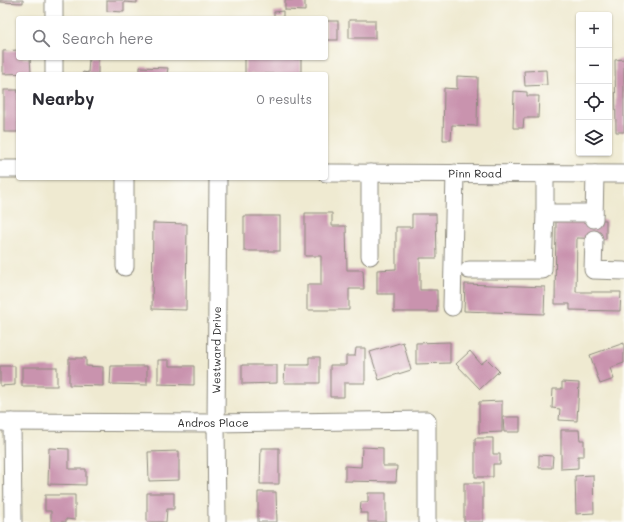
<!DOCTYPE html>
<meta charset="utf-8">
<style>
:root{--surface:#fff;--page:#f7f7f7;--text:#2b2b33;--muted:#7c7c81;--line:#e1e1e2}
body{margin:0;font-family:Mali,sans-serif;background:var(--page);color:var(--text)}
.controls{position:absolute;right:12px;top:12px;display:grid;overflow:hidden;border-radius:4px;box-shadow:0 1px 3px #0004}
.controls button{width:36px;height:36px;display:grid;place-items:center;padding:0;border:0;border-bottom:1px solid var(--line);background:var(--surface);color:var(--text);font:20px sans-serif}
.list{margin:0;padding:0;list-style:none}
h2{display:flex;justify-content:space-between;align-items:center;height:52px;margin:0;padding:0 16px;font-size:17px}
h2 small{font-size:13px;font-weight:400;color:var(--muted)}
.icon{flex:none;width:22px;height:22px;fill:none;stroke:currentColor;stroke-width:2;stroke-linecap:round;stroke-linejoin:round}
.map{position:relative;flex:none;width:624px;height:522px;overflow:hidden}
.search{position:absolute;background:var(--surface);box-shadow:0 1px 3px #0004;left:16px;top:16px;width:312px;height:44px;display:flex;align-items:center;gap:10px;box-sizing:border-box;padding:0 14px;border-radius:4px;color:var(--muted);font-size:15px}
.panel{position:absolute;background:var(--surface);box-shadow:0 1px 3px #0004;left:16px;top:72px;width:312px;height:108px;border-radius:4px}
.map>svg:first-child{display:block}
</style>
<div class="map">
<svg width="624" height="522" viewBox="0 0 624 522">
<rect width="100%" height="100%" fill="#fdfcf7"/>
<filter id="ink" filterUnits="userSpaceOnUse"><feTurbulence type="fractalNoise" baseFrequency=".025" numOctaves="2"/><feDisplacementMap in="SourceGraphic" scale="8" xChannelSelector="R" yChannelSelector="G"/><feConvolveMatrix kernelMatrix="1 2 1 2 8 2 1 2 1" color-interpolation-filters="sRGB"/></filter>
<filter id="wash" filterUnits="userSpaceOnUse"><feTurbulence type="fractalNoise" baseFrequency=".012" numOctaves="4" result="noise"/><feDisplacementMap in="SourceGraphic" scale="16" xChannelSelector="R" yChannelSelector="G"/><feGaussianBlur stdDeviation="0.9" result="paint"/><feColorMatrix in="noise" values="0 0 0 0 0 0 0 0 0 0 0 0 0 0 0 0 0 1.4 0 .05"/><feComposite in="paint" operator="in"/></filter>
<g filter="url(#wash)">
<rect width="100%" height="100%" fill="#efead1"/>
<g id="blocks">
<g fill="#c993ae">
<path d="M0,0h23v3l-23,-1z"/>
<path d="M107,0h30v3l-13,-1v10l-17,-1z"/>
<path d="M285,0h20v11l-20,-1z"/>
<path d="M283,11v7h-9v-6z"/>
<rect x="349" y="20" width="26" height="18"/>
<rect x="326" y="21" width="12" height="19"/>
<path d="M18,50v8h12l1,15 -28,1v-23z"/>
<path d="M89,58h9v16h-16l1,-2 5,1z"/>
<path d="M245,58l56,1v15h-56z"/>
<path d="M624,59v73h-8l-1,-72z"/>
<path d="M140,67l28,1 -1,6h-27z"/>
<path d="M546,70l1,15 -22,1 -1,-15z"/>
<path d="M457,76l21,1 -1,49 -25,-1 -1,15h-8l1,-52 13,1z"/>
<rect x="4" y="90" width="14" height="42"/>
<path d="M514,91l13,1v4h12l-1,22h-14l-1,10h-10z"/>
<path d="M305,213h27v13h14l1,44h16l1,19h-15v21h-42v-25h14v-29h-16z"/>
<path d="M412,214h24l1,44h-17v32h17v22h-43v-18h-17v-24l19,-1v-42h16z"/>
<rect x="244" y="216" width="36" height="35"/>
<path d="M556,219l50,1v19l-29,-1 -1,54h45l-1,19 -50,-1v-6h-15z"/>
<path d="M153,223l34,1 -1,86 -34,-1z"/>
<path d="M465,284l80,3 -1,27 -80,-3z"/>
<path d="M403,342l8,28 -32,10 -9,-28z"/>
<path d="M450,342v21l-34,1v-21z"/>
<path d="M624,343v20l-14,5 4,11 -14,5 -10,-29z"/>
<path d="M356,348h9v35h-21v14h-14v-32h16v-9h9z"/>
<path d="M470,351l11,13 6,-5 12,12 -19,18 -24,-25z"/>
<path d="M309,357h11v26h-36l1,-18h24z"/>
<path d="M69,358h17v8l17,1v19l-34,-1z"/>
<path d="M158,360h11v6h25v19l-36,-1z"/>
<path d="M242,365h35v18l-35,1z"/>
<path d="M0,366h15v19l-15,1z"/>
<path d="M111,366h36v19l-37,-1z"/>
<rect x="22" y="367" width="35" height="19"/>
<path d="M562,382l17,1 -2,38 -18,-1 1,-11 -8,-1 1,-19h9z"/>
<path d="M502,401v31l-23,1v-31z"/>
<path d="M503,417h17v15h-16z"/>
<path d="M561,430h18l1,10h4v16h-6v12l-17,1z"/>
<path d="M475,438h18v16h7v10h-7v13h-18z"/>
<path d="M362,447l21,1v18h14l-1,16 -51,-1v-15l16,1z"/>
<path d="M49,448l20,1v20h17v16l-38,-1z"/>
<path d="M261,448h18v36h-19z"/>
<path d="M179,451v29l-30,1 -1,-29z"/>
<path d="M539,455l14,1 -1,12h-13z"/>
<path d="M593,475l1,38 -18,1 -1,-38z"/>
<rect x="464" y="483" width="19" height="39"/>
<path d="M258,492h18l1,30h-19z"/>
<path d="M147,493h27v16h-7l-1,13h-19z"/>
<path d="M368,493h18v29h-18v-9h-8l1,-11h7z"/>
<path d="M45,495h30v25l-9,-1v3h-15v-11h-6z"/>
</g>
</g>
</g>
<g filter="url(#ink)">
<use href="#blocks" fill-opacity="0" stroke="#8d8a7e" stroke-width="1"/>
<g fill="none" stroke-linecap="round" stroke-linejoin="round">
<g stroke="#8d8a7e" stroke-width="19">
<g id="minor">
<path d="M54,18v-18"/>
<path d="M54,74v-16"/>
<path d="M0,169h18"/>
<path id="s1" d="M326,173l298,1"/>
<path d="M545,213v-39"/>
<path d="M594,219l1,-45"/>
<path d="M594,239l-1,31 31,1"/>
<path d="M370,256v-83"/>
<path d="M125,267v-89"/>
<path d="M469,270h74l2,-57h49"/>
<path d="M452,307l3,-134"/>
<path id="s2" d="M0,422l216,1 211,-3v102"/>
<path d="M12,422l1,100"/>
<path id="s3" d="M217,522l-1,-99 2,-245"/>
</g>
</g>
<use href="#minor" stroke="#fff" stroke-width="17"/>
</g>
</g>
<g text-anchor="middle" stroke-width="3" stroke-linejoin="round" paint-order="stroke">
<g font-size="11" fill="#2b2b2b" stroke="#fdfcf7">
<text dy="4" stroke="none"><textPath href="#s1" startOffset="149">Pinn Road</textPath></text>
<text dy="4" stroke="none"><textPath href="#s3" startOffset="172">Westward Drive</textPath></text>
<text dy="4" stroke="none"><textPath href="#s2" startOffset="213">Andros Place</textPath></text>
</g>
</g>
</svg>
<div class="controls">
<button>+</button>
<button>−</button>
<button><svg class="icon" aria-label="locate" viewBox="0 0 24 24"><circle cx="12" cy="12" r="6"/><path d="M12 2v4M12 18v4M2 12h4M18 12h4"/></svg></button>
<button><svg class="icon" aria-label="layers" viewBox="0 0 24 24"><path d="M12 4l9 5-9 5-9-5zM3 14l9 5 9-5"/></svg></button>
</div>
<div class="search"><svg class="icon" aria-label="search" viewBox="0 0 24 24"><circle cx="10" cy="10" r="6"/><path d="M15 15l6 6"/></svg>Search here</div>
<section class="panel">
<h2>Nearby<small>0 results</small></h2>
<ul class="list">
</ul>
</section>
</div>
